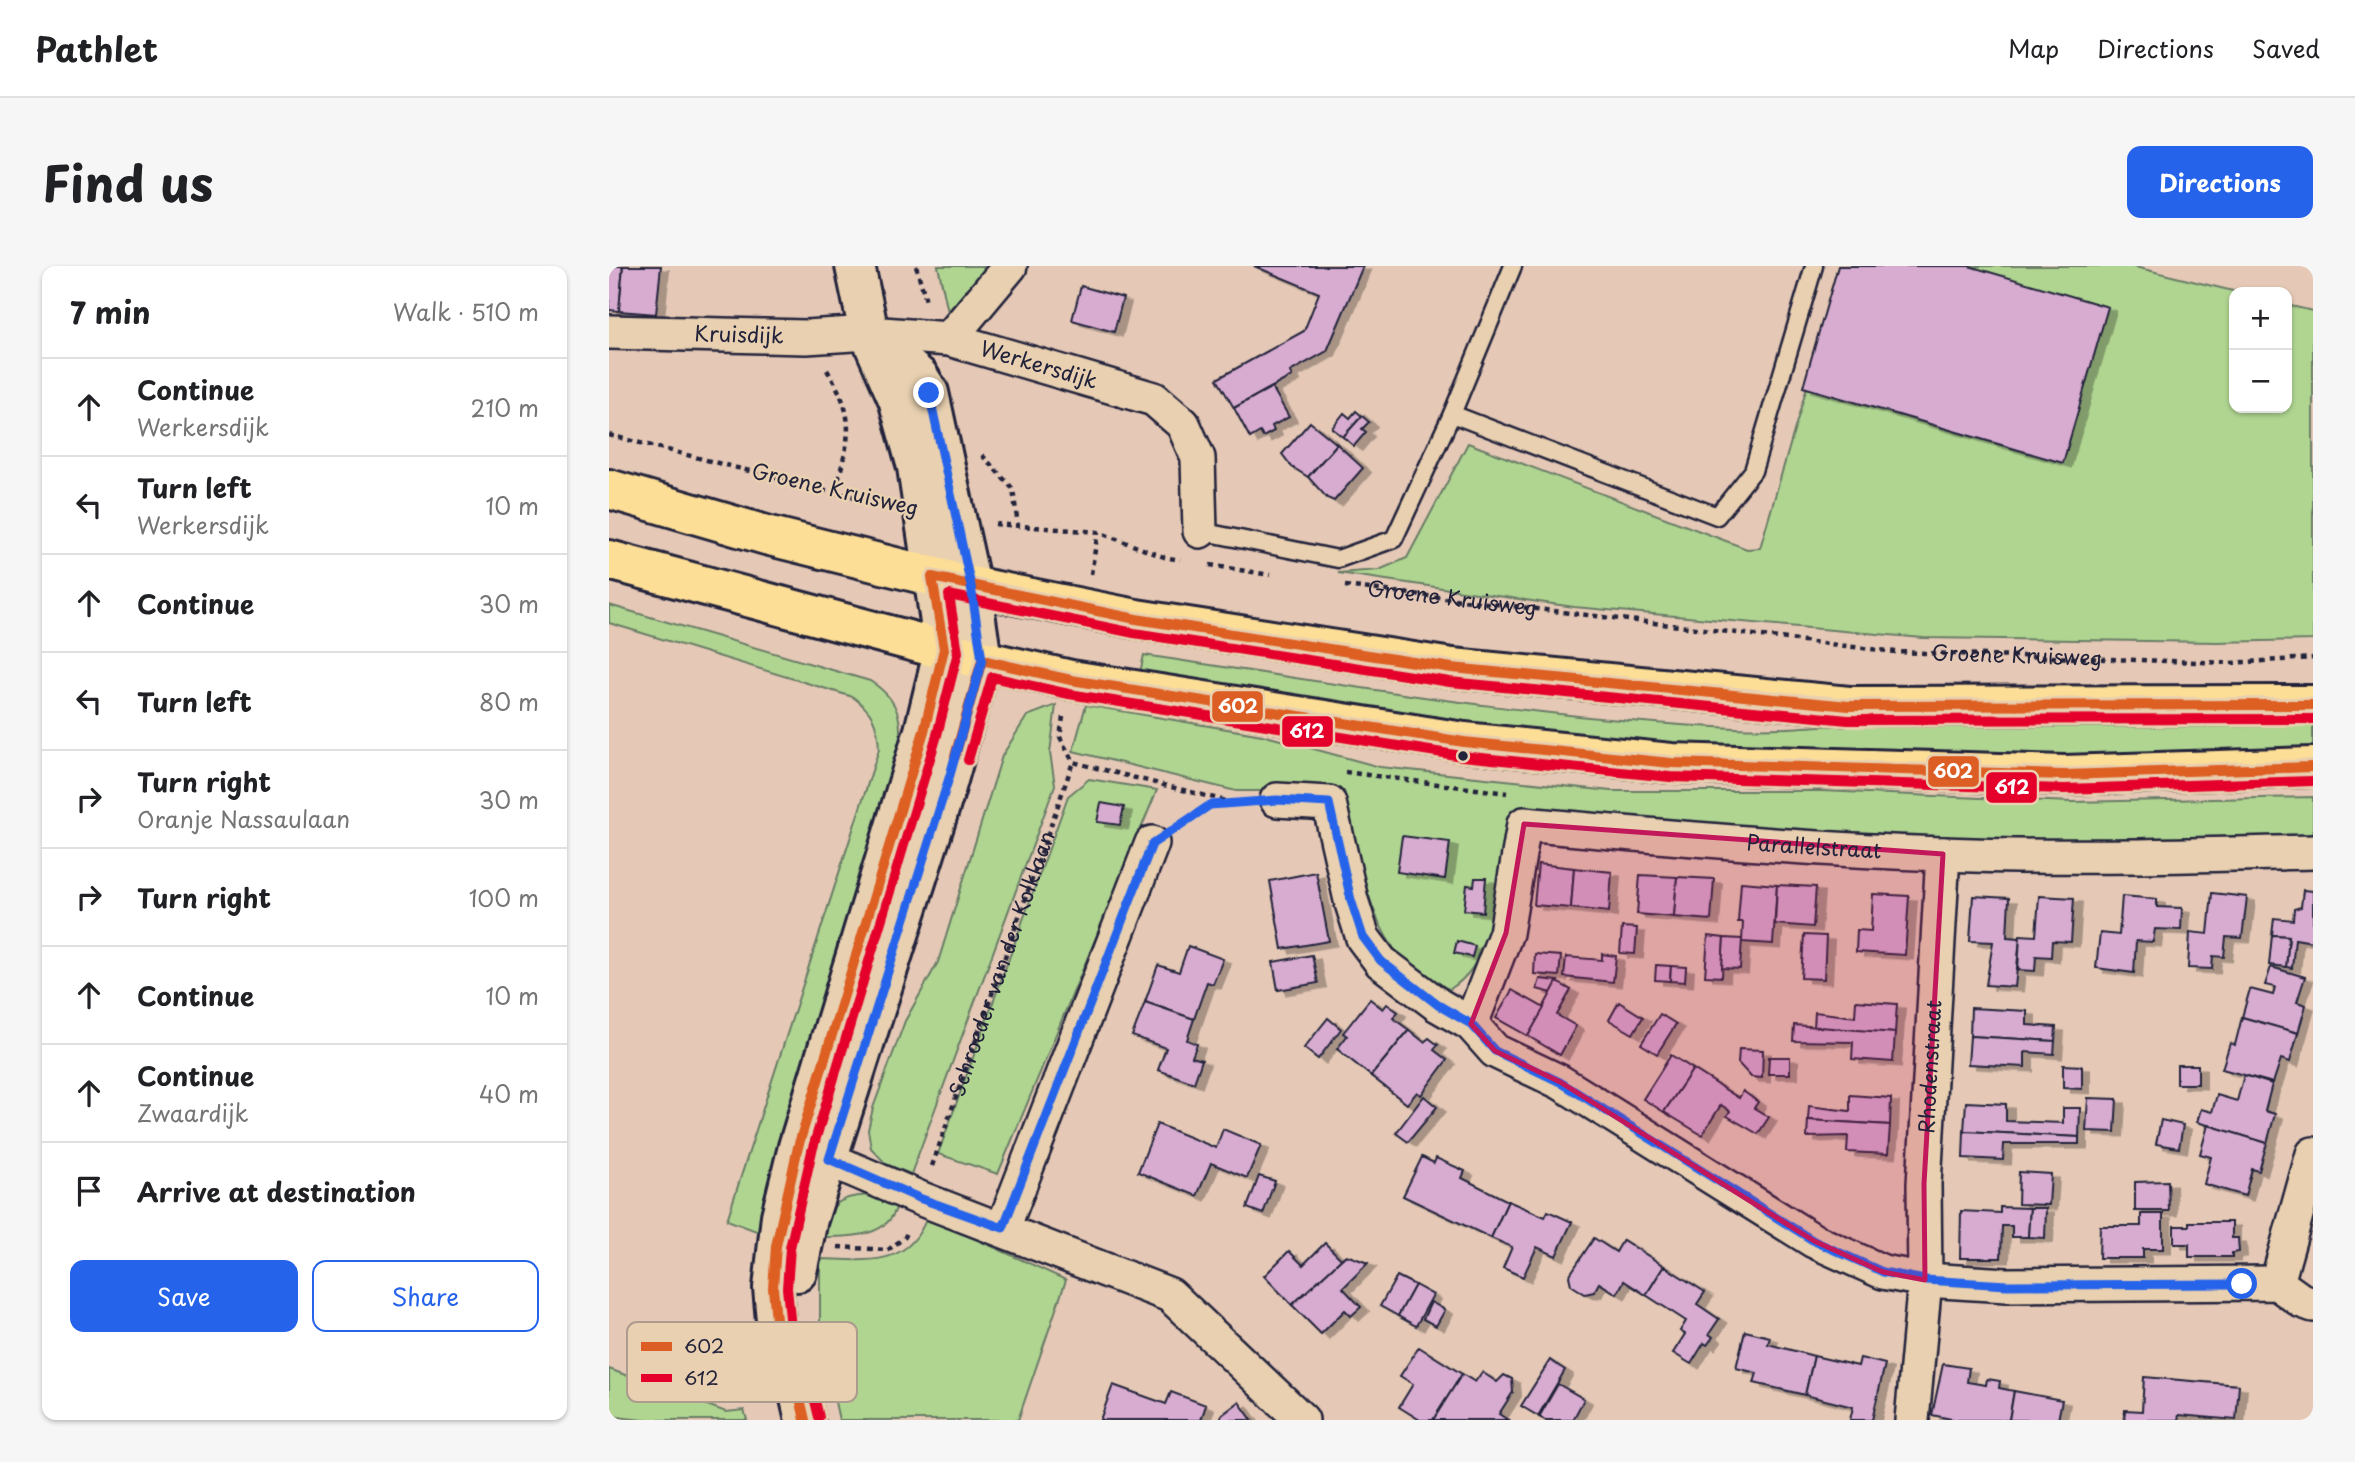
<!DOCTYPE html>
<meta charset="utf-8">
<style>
:root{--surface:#fff;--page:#f6f6f6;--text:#202124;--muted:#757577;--line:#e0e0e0;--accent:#2563eb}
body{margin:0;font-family:"Playpen Sans",sans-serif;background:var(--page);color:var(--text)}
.controls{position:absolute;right:21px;top:21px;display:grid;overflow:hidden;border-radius:14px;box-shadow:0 2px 5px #0004}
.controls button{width:63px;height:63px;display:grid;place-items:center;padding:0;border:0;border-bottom:2px solid var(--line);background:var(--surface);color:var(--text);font:35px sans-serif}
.stop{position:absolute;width:21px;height:21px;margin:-16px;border:5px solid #2563eb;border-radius:50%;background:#fff}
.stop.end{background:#2563eb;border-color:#fff;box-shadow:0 2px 7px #0008}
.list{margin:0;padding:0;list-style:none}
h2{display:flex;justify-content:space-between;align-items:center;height:91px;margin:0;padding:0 28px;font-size:30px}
h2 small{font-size:23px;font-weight:400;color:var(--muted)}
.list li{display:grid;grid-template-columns:46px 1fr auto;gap:21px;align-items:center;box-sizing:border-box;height:98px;padding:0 28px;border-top:2px solid var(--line)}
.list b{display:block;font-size:26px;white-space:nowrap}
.list p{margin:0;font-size:23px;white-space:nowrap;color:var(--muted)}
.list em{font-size:23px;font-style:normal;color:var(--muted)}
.actions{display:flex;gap:14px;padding:21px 28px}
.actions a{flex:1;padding:16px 0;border:2px solid var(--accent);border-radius:14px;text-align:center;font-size:24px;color:var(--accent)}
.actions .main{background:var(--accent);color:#fff}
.icon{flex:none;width:38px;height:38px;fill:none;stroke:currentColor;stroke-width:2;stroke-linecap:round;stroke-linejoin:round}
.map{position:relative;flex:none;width:1704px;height:1154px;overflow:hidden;border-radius:14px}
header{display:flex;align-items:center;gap:42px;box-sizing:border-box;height:98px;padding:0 35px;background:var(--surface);border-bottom:2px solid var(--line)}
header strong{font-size:33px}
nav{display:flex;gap:38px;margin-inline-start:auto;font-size:24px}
.intro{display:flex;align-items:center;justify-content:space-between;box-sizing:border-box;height:168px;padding:0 42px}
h1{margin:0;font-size:49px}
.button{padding:18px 32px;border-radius:14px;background:var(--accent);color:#fff;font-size:24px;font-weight:700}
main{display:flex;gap:42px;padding:0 42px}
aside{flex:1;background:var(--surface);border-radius:14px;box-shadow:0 2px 5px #0004}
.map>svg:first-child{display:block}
</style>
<header>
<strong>Pathlet</strong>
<nav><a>Map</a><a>Directions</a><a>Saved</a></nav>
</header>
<div class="intro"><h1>Find us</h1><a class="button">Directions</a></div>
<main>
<aside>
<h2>7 min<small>Walk · 510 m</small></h2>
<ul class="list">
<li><svg class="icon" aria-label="ahead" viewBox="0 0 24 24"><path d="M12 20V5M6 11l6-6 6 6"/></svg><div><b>Continue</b><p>Werkersdijk</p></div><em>210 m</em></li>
<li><svg class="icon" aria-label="left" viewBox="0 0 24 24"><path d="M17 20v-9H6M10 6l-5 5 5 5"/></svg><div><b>Turn left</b><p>Werkersdijk</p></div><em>10 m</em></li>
<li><svg class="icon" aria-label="ahead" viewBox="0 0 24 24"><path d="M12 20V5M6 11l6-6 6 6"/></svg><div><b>Continue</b></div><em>30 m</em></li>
<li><svg class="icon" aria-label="left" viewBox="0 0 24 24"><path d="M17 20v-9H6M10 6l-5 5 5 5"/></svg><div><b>Turn left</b></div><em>80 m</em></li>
<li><svg class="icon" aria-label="right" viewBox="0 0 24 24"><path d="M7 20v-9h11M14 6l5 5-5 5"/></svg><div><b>Turn right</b><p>Oranje Nassaulaan</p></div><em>30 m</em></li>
<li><svg class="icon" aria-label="right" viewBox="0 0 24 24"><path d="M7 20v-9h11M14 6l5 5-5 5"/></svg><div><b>Turn right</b></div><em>100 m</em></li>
<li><svg class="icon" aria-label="ahead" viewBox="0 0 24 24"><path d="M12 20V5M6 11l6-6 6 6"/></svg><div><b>Continue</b></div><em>10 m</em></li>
<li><svg class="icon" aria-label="ahead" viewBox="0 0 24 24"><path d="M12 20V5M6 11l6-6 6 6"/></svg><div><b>Continue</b><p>Zwaardijk</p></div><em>40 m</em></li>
<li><svg class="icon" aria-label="arrive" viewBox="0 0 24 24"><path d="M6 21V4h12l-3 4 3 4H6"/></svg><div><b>Arrive at destination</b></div></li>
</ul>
<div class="actions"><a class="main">Save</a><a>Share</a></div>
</aside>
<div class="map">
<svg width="1704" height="1154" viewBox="0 0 1704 1154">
<defs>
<filter id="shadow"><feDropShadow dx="8" dy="4.5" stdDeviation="0" flood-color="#0004"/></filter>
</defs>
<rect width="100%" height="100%" fill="#e5c9b6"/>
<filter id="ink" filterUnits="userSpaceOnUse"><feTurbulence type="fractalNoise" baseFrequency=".0143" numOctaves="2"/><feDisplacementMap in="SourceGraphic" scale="14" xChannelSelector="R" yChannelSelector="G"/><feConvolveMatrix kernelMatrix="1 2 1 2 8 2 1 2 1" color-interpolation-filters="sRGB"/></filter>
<g filter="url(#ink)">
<g fill="#b0d591" stroke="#697c66" stroke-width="2">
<path d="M329,0h45l1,5 -36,41z"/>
<path d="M1233,0h289l106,26h-3v116h53v-103l26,6v329l-96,2 -294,-4 -349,-31 -236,-34 41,-3 28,-12 61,-115 279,106 13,-1z"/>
<path d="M0,339l261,76c42,26 29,57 25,100l-128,454 -40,-15 152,-471c-1,-25 -6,-37 -26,-52l-244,-74z"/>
<path d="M535,389c196,29 393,64 591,73 66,3 130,-8 195,-9 127,-2 255,0 383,0v36l-84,3 -416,-5 -206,-15 -147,-17 -320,-48z"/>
<path d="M447,439l-6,48 5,32 -144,389 -25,-10 -15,-16 -3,-18 5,-22 32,-87 33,-59 64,-206 25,-40z"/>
<path d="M477,439l176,30 118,32 231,24h211l250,11 241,-5v43l-175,6 -280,-10 -346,-25c-13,53 -10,147 -62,178 -81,-21 -89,-130 -106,-198h-108l-163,-40z"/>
<path d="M480,513l68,11 -159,384 -60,-20 130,-358z"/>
<path d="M267,929l21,9c-7,35 -51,33 -79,33 14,-35 19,-41 58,-42z"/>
<path d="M318,951l139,63 -48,140h-179l-19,-85v-76c45,1 88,10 107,-42z"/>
<path d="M0,1103l117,43 18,-2 3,10h-105l-33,-4z"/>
</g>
<g fill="#d7acd0" stroke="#22223b" stroke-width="2" filter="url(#shadow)">
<path d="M0,0h14l-4,45 -10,-1z"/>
<path d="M14,0h38l-5,48 -37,-3z"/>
<path d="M645,0h109l-36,85 -37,21 2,4 -58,32 -17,-29 87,-48 15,-38z"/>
<path d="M1229,0h131l139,41 -45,156 -260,-76z"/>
<path d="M472,20l42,12 -9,34 -42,-12z"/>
<path d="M663,121l17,30 -17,9 2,5 -11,6 -3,-5 -10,6 -16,-30z"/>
<path d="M747,145l6,5 -19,21 -11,-9 12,-15 6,5z"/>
<path d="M753,150l7,6 -7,7 4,3 -12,14 -11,-9z"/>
<path d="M701,156l27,22 -29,33 -16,-10 -10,-13z"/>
<path d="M728,178l26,24 -29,33 -7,-3 -19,-21z"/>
<path d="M492,537l23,4 -4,18 -23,-3z"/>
<path d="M793,570l48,6 -5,37 -48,-7z"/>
<path d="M929,598l36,4 -3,40 -37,-3z"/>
<path d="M965,602l38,4 -3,40 -38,-4z"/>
<path d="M707,606l13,69 -47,8 -12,-68z"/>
<path d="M1031,609l37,2 -3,40 -37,-3z"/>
<path d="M1068,611l37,2 -3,41 -37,-3z"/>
<path d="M866,612h11l-3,34 -19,-2 3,-25 7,1z"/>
<path d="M1132,616l36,3 -4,59 -31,-2 1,-20h-5z"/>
<path d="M1168,619l39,2 -3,40 -38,-3z"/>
<path d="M1694,624l10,1v51l-18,-3 -3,29 -6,-1 3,-31 -17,-1 2,-17 19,2 1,-11 7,-2z"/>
<path d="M1603,627l35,4 -5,41 -16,-1 -2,20 -11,-1 -1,13 -24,-1 2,-36 18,2z"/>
<path d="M1264,628l36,2 -4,59 -49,-3 1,-22 14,1z"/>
<path d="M1364,630l36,2 -2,39 13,1 -5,49 -29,-2 7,-43 -23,-1z"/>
<path d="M1430,630l35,2 -3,44 -19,-1 -1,16 -15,-1 -1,15 -17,-1 2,-35 16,1z"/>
<path d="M1513,630l35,3v8l25,1 -1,22 -26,-1 -2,13 -17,-1 -2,32 -38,-5 4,-35 19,2z"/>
<path d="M1013,661l15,1 -2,26 -15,-1z"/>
<path d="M1195,669l22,1 -2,43 -23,-1z"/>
<path d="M1663,669l17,1 -3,31 -17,-2z"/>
<path d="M1099,670l16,2 -2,39 -17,-1z"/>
<path d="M1115,672l18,1 -2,30 -18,-1z"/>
<path d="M848,675l18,5 -3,11 -18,-4z"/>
<path d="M579,680l35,13 -10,25 -6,-2 -13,37 -49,-17 13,-37 21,7z"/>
<path d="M926,688l26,2 -2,20 -25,-2z"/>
<path d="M993,688l14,2 -3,26 -49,-5 2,-20 36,3z"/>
<path d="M703,689l6,28 -40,7 -5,-28z"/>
<path d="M1047,699l15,1 -1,15 -15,-1z"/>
<path d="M1062,700l15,1 -1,15 -15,-1z"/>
<path d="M1662,701l34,10 -8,25 9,3 -8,28 -56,-16 8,-28 23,6 2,-8 -10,-2z"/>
<path d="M931,713l18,2 -6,12 -15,-4z"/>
<path d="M948,716l14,8 -14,25 19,11 -16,29 -32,-19z"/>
<path d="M903,724l32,18 -16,28 -32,-18z"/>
<path d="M761,733l13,10 4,-5 11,8 -5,6 16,12 -38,46 -34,-27 10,-13 -4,-3z"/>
<path d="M1247,735l41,3 -2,29 -81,-5 1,-16 40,5z"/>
<path d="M536,736l49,17 -7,21 10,4 -5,13 10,3 -8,23 -36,-13 8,-22 -34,-12z"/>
<path d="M1010,736l24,15 -10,17 -24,-14z"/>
<path d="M1362,742l56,3v14l29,2 -1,14 -85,-5z"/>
<path d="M1051,748l16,10 -19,30 -16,-10z"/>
<path d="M1633,751l56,16 -8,29 -9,-3 -8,24 -51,-14 8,-26 5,2z"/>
<path d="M719,752l13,11 -23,30 -14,-11z"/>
<path d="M1185,759l101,8 -2,29 -41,-3 1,-17 -60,-1z"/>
<path d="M800,764l15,12 5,-4 9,7 -4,5 13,10 -26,35 -4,-3 -10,12 -36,-28z"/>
<path d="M1361,770l85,5 -1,13 -29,-2v15l-57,-3z"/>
<path d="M1130,783l24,1 -1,28 -11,-1 -13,-14z"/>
<path d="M1062,789l22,14 -29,43 -21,-13z"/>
<path d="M1160,791h21v17h-22z"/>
<path d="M1454,799l19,1v23l-19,-1z"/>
<rect x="1568" y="799" width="21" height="19"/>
<path d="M1084,803l46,29 4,-7 15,11 -4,6 15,9 -11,17 -31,-18 3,-5 -9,-6 -19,30 -38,-23z"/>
<path d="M1635,809l28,9 -7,27 10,3 -8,29 -70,-21 4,-13 11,3 5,-17 20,6z"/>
<path d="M1241,829l41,3 -1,27 -82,-5 1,-14 41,5z"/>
<path d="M815,830l13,11 -29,35 -12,-9z"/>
<path d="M1479,832l29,1 -2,33 -29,-1z"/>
<path d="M1357,836l40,2v17l57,2v-15h17l-1,29 -115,-6z"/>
<path d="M1199,854l82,5 -2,29 -41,-2 1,-16 -41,1z"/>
<path d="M1552,854l22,5 -4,23 -23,-4z"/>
<path d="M548,858l59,24 7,-19 38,16 -14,33 -36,-15 -14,33 -59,-24z"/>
<path d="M1599,859l59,18 -8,28 -7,-2 -7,27 -41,-12 7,-27 -11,-3z"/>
<path d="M1355,865l115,6v7h-75l-1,16 -40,-2z"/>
<path d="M813,891l12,6 2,-5 29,13 -3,7 46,23 -17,37 -88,-42z"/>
<path d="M1410,906l32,2 -2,31 -31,-1z"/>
<path d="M650,910l16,5 -12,33 -16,-6z"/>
<path d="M1559,915l1,30h-34v-29z"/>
<path d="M899,935l37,16 3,-6 24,11 -16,34 -19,-9 -14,30 -20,-9 9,-21 -21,-9z"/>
<path d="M1391,941l30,1 -2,29h-16v-11h-10l-1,32h-41l1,-47 39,2z"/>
<path d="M1421,942h16l-1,30 -17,-1z"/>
<path d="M1532,948h22v35h-20v9h-44l1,-32h41z"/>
<path d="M1580,956h43v16h6l1,14 -7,1v4h-43v-13h-15v-18h15z"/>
<path d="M985,972l22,14 7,-12 41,26 -18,29 -22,-14 -7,13 -18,-11 -5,9 -9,2 -14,-9 -2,-9z"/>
<path d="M716,977l16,16 5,-4 -54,50 -28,-29 25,-25 14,14z"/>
<path d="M737,989l22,8 -25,25 18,19 -10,9 -6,-6 -24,24 -29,-29z"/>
<path d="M1055,1000l41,26 -8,12 22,15 -10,15 4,3 -6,8 -3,-2 -13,21 -18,-11 12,-19 -5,-3 6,-10 -40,-26z"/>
<path d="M788,1010l18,9 -17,31 -18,-10z"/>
<path d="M806,1019l18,10 -17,31 -18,-10z"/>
<path d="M822,1036l14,8 -9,16 -13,-7z"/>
<path d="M1136,1065l25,6 -2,7 46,12 -9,39 -51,-12 3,-10 -21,-5z"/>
<path d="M810,1081l43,27 -29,46h-13l-21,-13 14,-23 -13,-8z"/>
<path d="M1205,1090l44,10 2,-8 25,6 -13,56h-22l3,-13 -48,-12z"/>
<path d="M941,1094l15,10 -27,46 -17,-10z"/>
<path d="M1334,1098l26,4 -2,14 19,3 1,-6 13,2 -1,7 15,3 -5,29h-53l-24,-5z"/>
<path d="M873,1106l15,10 7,-7 8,4 1,13 -14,22 9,6h-75l29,-46 13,8z"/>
<path d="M1535,1111l95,8 -3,35 -57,-5 -1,5h-54l1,-10 17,1z"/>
<path d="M949,1118l26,15 -11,21h-28l-6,-3z"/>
<path d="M504,1119l53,19 5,-12 35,13 -5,15h-101z"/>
<path d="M1405,1125l48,9 -4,20h-49z"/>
<path d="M630,1136l13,18h-32l2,-5z"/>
</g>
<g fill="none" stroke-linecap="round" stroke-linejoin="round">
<g stroke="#22223b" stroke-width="21">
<g id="lane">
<path d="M843,148l265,102 36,-45 61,-205"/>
<path d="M591,265l138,28 56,-20 58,-125 61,-148"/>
</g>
</g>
<g stroke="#22223b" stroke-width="38">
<g id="street">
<path id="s3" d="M0,66l197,5 63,-4 80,6 205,60 29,25 15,34 2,73"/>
<path d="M340,73l61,-73"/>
<path d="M668,534l52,3 22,97 12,38 18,24 57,43 33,19 24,27 65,31 254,159 69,31 42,8 82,5 270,-2 25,18 11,4"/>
<path id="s4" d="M862,758l35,-91 18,-109c139,13 278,25 418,30 123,5 247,1 371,-2"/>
<path d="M196,883l114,49 251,97 132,125"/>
<path d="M394,962l149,-385"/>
<path d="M1668,1017l36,-129"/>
<path id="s5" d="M1303,1154l13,-140 -1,-96 19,-330"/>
</g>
</g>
<g stroke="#22223b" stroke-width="44">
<g id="secondary">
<path d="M188,1006l11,-53 136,-425 38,-134 -11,-74 -42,-193 -10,-16 -42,-36"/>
<path d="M196,1154l-8,-35 -18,-33 -6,-64 8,-72 17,-69 126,-416 20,-82 -27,-182 -19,-68 -29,-66 -14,-67"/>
</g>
</g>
<g stroke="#22223b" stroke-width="44">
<g id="primary">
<path d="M0,223l157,46 205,51 165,33 316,49 397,38 464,-1"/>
<path d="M0,294l373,100 89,20 393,62 207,21 393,12 249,-8"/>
</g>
</g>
<g stroke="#22223b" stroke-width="4.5" stroke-dasharray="5 5" stroke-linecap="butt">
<path d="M307,0l11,38"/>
<path d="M218,104c32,51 21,69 8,123"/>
<path d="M0,169l226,58 52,10"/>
<path d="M373,189l31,34 5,37"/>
<path d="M386,258l103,8 66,25 16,3"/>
<path d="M601,299l60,10"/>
<path d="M482,308l7,-42"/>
<path id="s1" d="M736,320l551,66 334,11 83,-5"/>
<path d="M454,451l-3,20 13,25 161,41h11"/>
<path d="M736,506l162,21"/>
<path d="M570,560l31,-21 21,-1"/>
<path id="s2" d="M323,900l141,-404"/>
<path d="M229,981l50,3 17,-13 3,-7"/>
<path d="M0,1153l12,1"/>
</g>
<use href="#lane" stroke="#e8d0b0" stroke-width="16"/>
<use href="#street" stroke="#e8d0b0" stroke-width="33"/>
<use href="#secondary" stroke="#e8d0b0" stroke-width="38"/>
<use href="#primary" stroke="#fdde96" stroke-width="38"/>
<g stroke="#e8d0b0" stroke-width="16">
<g id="bus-1">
<path d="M346,490l27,-96 89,20 393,62 207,21 393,12 249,-8"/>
<path d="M196,1154l-8,-35 -18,-33 -6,-64 3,-42 22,-99 126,-416 20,-82 -12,-72 204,42 316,49 397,38 464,-1"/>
</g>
</g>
<g stroke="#e8d0b0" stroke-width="16">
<g id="bus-2">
<path d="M359,494l24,-83 77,17 393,62 208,21 394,12 249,-8"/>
<path d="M210,1151l-9,-36 -17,-33 -6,-60 3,-40 22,-97 125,-416 21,-83 -9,-57 185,38 316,49 398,38 465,-1"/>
</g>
</g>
<use href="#bus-1" stroke="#dd5e24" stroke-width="10"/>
<use href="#bus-2" stroke="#e4002b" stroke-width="10"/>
</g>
</g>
<g fill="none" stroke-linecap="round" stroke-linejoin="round" filter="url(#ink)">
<path stroke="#2563eb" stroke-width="9" d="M320,127l42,193 11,74 -32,115 -121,384 90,39 84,30 149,-384 58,-39 67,-5 52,3 22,97 12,37 18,24 57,44 33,19 24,27 65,31 254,159 69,31 42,8 82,5 235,-1"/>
</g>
<path fill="#c2185b" fill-opacity="0.2" stroke="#c2185b" stroke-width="5" stroke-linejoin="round" d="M915,558l419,30 -19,330 1,96 -42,-8 -69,-31 -254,-159 -65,-31 -24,-27 35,-91z"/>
<circle fill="#22223b" stroke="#e8d0b0" stroke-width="2.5" cx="854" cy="490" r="6"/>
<g text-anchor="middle" stroke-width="5" stroke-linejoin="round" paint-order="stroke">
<g font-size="21" fill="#22223b" stroke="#e8d0b0">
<text dy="7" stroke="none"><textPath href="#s3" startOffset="130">Kruisdijk</textPath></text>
<text dy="7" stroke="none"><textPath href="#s3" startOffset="434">Werkersdijk</textPath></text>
<text transform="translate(226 224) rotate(13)" y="7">Groene Kruisweg</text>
<text dy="7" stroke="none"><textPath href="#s1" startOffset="108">Groene Kruisweg</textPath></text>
<text dy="7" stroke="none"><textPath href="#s1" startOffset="676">Groene Kruisweg</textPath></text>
<text dy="7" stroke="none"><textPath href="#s4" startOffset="499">Parallelstraat</textPath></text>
<text dy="7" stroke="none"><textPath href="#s2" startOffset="214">Schroeder van der Kolklaan</textPath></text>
<text dy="7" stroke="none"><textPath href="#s5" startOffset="354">Rhodenstraat</textPath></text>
</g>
</g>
<rect x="18" y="1056" width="230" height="80" rx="10" fill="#e8d0b0" stroke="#ad9c8d" stroke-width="2"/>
<rect x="32" y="1076" width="31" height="9" fill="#dd5e24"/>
<rect x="32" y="1108" width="31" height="8" fill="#e4002b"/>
<g font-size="19" fill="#22223b">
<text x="75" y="1087">602</text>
<text x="75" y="1119">612</text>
</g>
<g stroke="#e8d0b0" stroke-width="2.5">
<rect x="602" y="424" width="53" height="33" rx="7" fill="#dd5e24"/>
<rect x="672" y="449" width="53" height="33" rx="7" fill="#e4002b"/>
<rect x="1318" y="489" width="53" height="33" rx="7" fill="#dd5e24"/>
<rect x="1376" y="505" width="53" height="33" rx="7" fill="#e4002b"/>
</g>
<g font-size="19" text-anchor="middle" font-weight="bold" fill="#fff">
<text x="629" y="447">602</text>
<text x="698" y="472">612</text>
<text x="1344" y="512">602</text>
<text x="1403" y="528">612</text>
</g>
</svg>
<div class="controls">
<button>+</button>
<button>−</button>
</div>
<div class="stop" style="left:1633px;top:1018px"></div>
<div class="stop end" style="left:320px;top:127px"></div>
</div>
</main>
